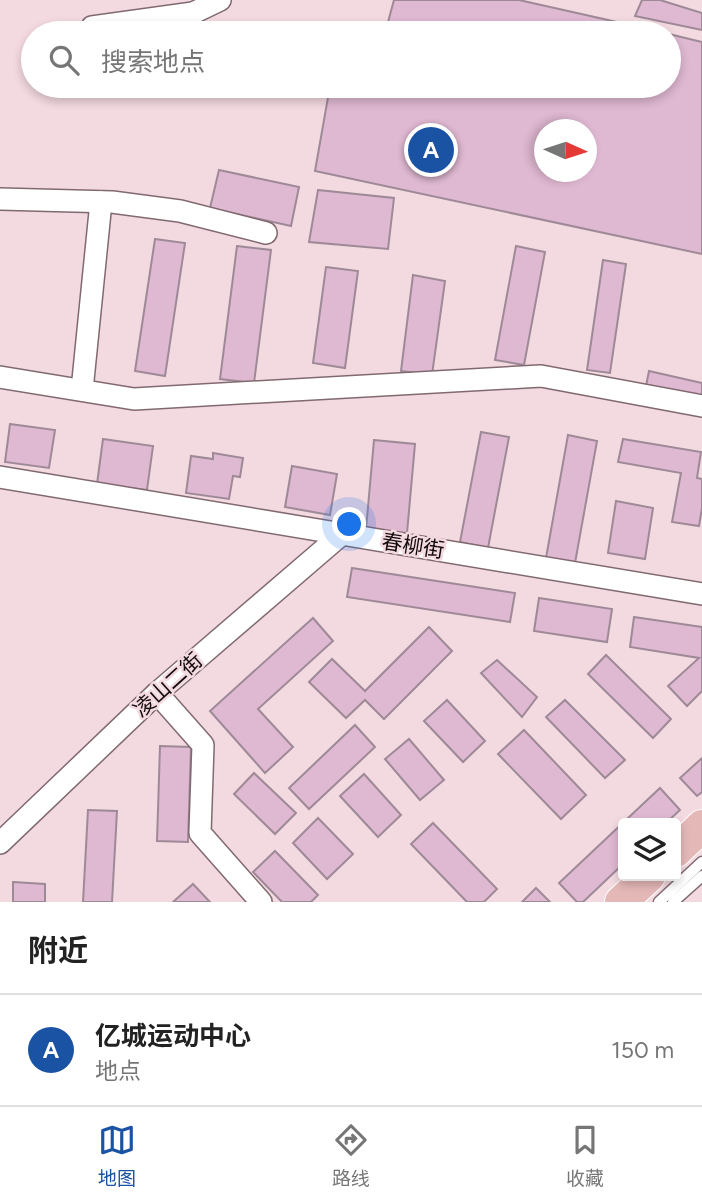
<!DOCTYPE html>
<html lang="zh">
<meta charset="utf-8">
<style>
:root{--surface:#fff;--page:#f2f2f2;--text:#222;--muted:#767676;--line:#e0e0e0;--accent:#1a52a4}
body{margin:0;font-family:Figtree,"Noto Sans SC",sans-serif;background:var(--page);color:var(--text)}
.controls{position:absolute;right:21px;bottom:21px;display:grid;overflow:hidden;border-radius:7px;box-shadow:0 4px 10px #0003}
.controls button{width:63px;height:63px;display:grid;place-items:center;padding:0;border:0;border-bottom:2px solid var(--line);background:var(--surface);color:var(--text);font:35px sans-serif}
.compass{position:absolute;left:534px;top:119px;width:63px;height:63px;border-radius:50%;background:var(--surface);box-shadow:0 4px 10px #0003;rotate:93deg}
.you{position:absolute;left:350px;top:525px;width:24px;height:24px;margin:-18px;border:5px solid #fff;border-radius:50%;background:#1a73e8;box-shadow:0 0 0 10px #1a73e833}
.badge{display:grid;place-items:center;width:46px;height:46px;border-radius:50%;background:var(--accent);color:#fff;font-size:23px;font-weight:700}
.pin{position:absolute;translate:-50% -50%;border:4px solid #fff;box-shadow:0 2px 7px #0006}
.list{margin:0;padding:0;list-style:none}
h2{display:flex;justify-content:space-between;align-items:center;height:91px;margin:0;padding:0 28px;font-size:30px}
h2 small{font-size:23px;font-weight:400;color:var(--muted)}
.list li{display:grid;grid-template-columns:46px 1fr auto;gap:21px;align-items:center;box-sizing:border-box;height:112px;padding:0 28px;border-top:2px solid var(--line)}
.list b{display:block;font-size:26px;white-space:nowrap}
.list p{margin:0;font-size:23px;white-space:nowrap;color:var(--muted)}
.list em{font-size:23px;font-style:normal;color:var(--muted)}
.icon{flex:none;width:38px;height:38px;fill:none;stroke:currentColor;stroke-width:2;stroke-linecap:round;stroke-linejoin:round}
.map{position:relative;flex:none;width:702px;height:902px;overflow:hidden}
.search{position:absolute;background:var(--surface);box-shadow:0 4px 10px #0003;left:21px;right:21px;top:21px;height:77px;display:flex;align-items:center;gap:18px;box-sizing:border-box;padding:0 24px;border-radius:38px;color:var(--muted);font-size:26px}
.sheet{height:203px;background:var(--surface)}
nav{display:flex;justify-content:space-around;align-items:center;box-sizing:border-box;height:98px;border-top:2px solid var(--line);background:var(--surface);font-size:19px;color:var(--muted)}
nav a{display:grid;justify-items:center;gap:4px}
nav .on{color:var(--accent)}
.map>svg:first-child{display:block}
</style>
<div class="map">
<svg width="702" height="902" viewBox="0 0 702 902">
<rect width="100%" height="100%" fill="#f3d9e0"/>
<g fill="#dfb8d1" stroke="#9e8a97" stroke-width="2" fill-rule="evenodd">
<path d="M394,0h125l147,33h-281z"/>
<path d="M642,0h18l42,13v17l-67,-14z"/>
<path d="M669,34l33,8v212l-387,-83 15,-85h339zM544,130h42v42h-42z"/>
<path d="M219,170l80,17 -8,39 -81,-18z"/>
<path d="M318,190l76,8 -6,51 -79,-7z"/>
<path d="M155,239l30,4 -20,133 -30,-5z"/>
<path d="M237,246l34,4 -17,133 -34,-4z"/>
<path d="M516,246l29,6 -21,113 -29,-5z"/>
<path d="M603,260l23,4 -16,109 -23,-3z"/>
<path d="M326,267l32,4 -13,97 -32,-5z"/>
<path d="M413,275l32,6 -13,94 -31,-4z"/>
<path d="M649,371l53,12v15l-56,-12z"/>
<path d="M10,424l45,6 -6,38 -44,-6z"/>
<path d="M481,432l28,5 -21,111 -28,-6z"/>
<path d="M568,435l29,6 -22,122 -29,-5z"/>
<path d="M103,439l50,7 -6,44 -50,-6z"/>
<path d="M623,439l78,13 -4,26 5,1v29l-3,18 -27,-4 9,-49 -63,-11z"/>
<path d="M374,440l41,4 -8,89 -41,-4z"/>
<path d="M213,453l30,5 -3,19 -7,-1 -4,23 -43,-6 5,-37 22,3z"/>
<path d="M292,466l45,8 -7,41 -45,-8z"/>
<path d="M616,501l37,7 -8,51 -37,-6z"/>
<path d="M352,568l163,25 -5,29 -163,-25z"/>
<path d="M539,598l73,11 -5,33 -73,-11z"/>
<path d="M634,617l68,10v64l-15,15 -19,-20 31,-28 -69,-11z"/>
<path d="M313,618l20,23 -75,68 35,38 -28,26 -55,-62z"/>
<path d="M429,627l23,24 -68,68 -19,-19 -19,18 -37,-36 23,-23 33,32z"/>
<path d="M606,655l65,64 -18,19 -65,-64z"/>
<path d="M497,660l40,37 -15,20 -41,-44z"/>
<path d="M447,700l38,41 -22,21 -39,-41z"/>
<path d="M565,700l60,60 -20,18 -59,-61z"/>
<path d="M355,725l20,22 -66,62 -20,-21z"/>
<path d="M524,730l62,65 -25,24 -63,-65z"/>
<path d="M409,739l35,41 -24,20 -35,-41z"/>
<path d="M160,746l31,1 -3,95 -31,-1z"/>
<path d="M702,758v34l-5,4 -17,-18z"/>
<path d="M254,773l42,40 -21,21 -41,-40z"/>
<path d="M364,774l37,41 -23,22 -38,-41z"/>
<path d="M660,788l20,22 -14,13h-43v41l-40,38h-6l-18,-19z"/>
<path d="M88,810l29,1 -5,91h-29z"/>
<path d="M318,818l35,36 -26,25 -34,-36z"/>
<path d="M433,823l64,66 -13,13h-17l-56,-58z"/>
<path d="M275,851l43,44 -7,7h-29l-29,-30z"/>
<path d="M13,882l32,2v18h-32z"/>
<path d="M193,884l17,18h-37z"/>
<path d="M536,888l14,14h-28z"/>
</g>
<g fill="none" stroke-linecap="round" stroke-linejoin="round">
<g stroke="#806a70" stroke-width="13">
<g id="service">
<path d="M659,902l43,-40"/>
<path d="M673,902l29,-26"/>
</g>
</g>
<g stroke="#806a70" stroke-width="24">
<g id="minor">
<path d="M92,27l101,-14 27,-13"/>
<path d="M0,199l112,3 68,9 86,22"/>
<path d="M0,377l134,22 407,-23 161,30"/>
<path d="M82,390l19,-188"/>
<path d="M0,477l702,117"/>
<path d="M157,693l46,52 -3,88 61,69"/>
<path d="M0,843l157,-150 185,-159"/>
</g>
</g>
<g stroke="#fff" stroke-width="34">
<g id="primary">
<path d="M676,851l26,-25"/>
<path d="M621,902l28,-26"/>
</g>
</g>
<use href="#service" stroke="#fff" stroke-width="10"/>
<use href="#minor" stroke="#fff" stroke-width="21"/>
<use href="#primary" stroke="#e5b8b8" stroke-width="32"/>
</g>
<g text-anchor="middle" stroke-width="5" stroke-linejoin="round" paint-order="stroke">
<g font-size="21" fill="#130b0d" stroke="#f3d9e0">
<text transform="translate(413 546) rotate(9)" y="7">春柳街</text>
<text transform="translate(168 685) rotate(-42)" y="7">凌山二街</text>
</g>
</g>
</svg>
<div class="controls">
<button><svg class="icon" aria-label="layers" viewBox="0 0 24 24"><path d="M12 4l9 5-9 5-9-5zM3 14l9 5 9-5"/></svg></button>
</div>
<svg class="compass" viewBox="-18 -18 36 36"><path d="M0-13l5 13h-10z" fill="#e53935"/><path d="M0 13l5-13h-10z" fill="#767676"/></svg>
<div class="you"></div>
<div class="pin badge" style="left:431px;top:150px">A</div>
<div class="search"><svg class="icon" aria-label="search" viewBox="0 0 24 24"><circle cx="10" cy="10" r="6"/><path d="M15 15l6 6"/></svg>搜索地点</div>
</div>
<section class="sheet">
<h2>附近<small></small></h2>
<ul class="list">
<li><span class="badge">A</span><div><b>亿城运动中心</b><p>地点</p></div><em>150 m</em></li>
</ul>
</section>
<nav>
<a class="on"><svg class="icon" aria-label="map" viewBox="0 0 24 24"><path d="M3 6l6-2 6 2 6-2v14l-6 2-6-2-6 2zM9 4v14M15 6v14"/></svg>地图</a>
<a><svg class="icon" aria-label="directions" viewBox="0 0 24 24"><path d="M12 3l9 9-9 9-9-9zM9 14v-3h6M13 9l2 2-2 2"/></svg>路线</a>
<a><svg class="icon" aria-label="saved" viewBox="0 0 24 24"><path d="M7 4h10v16l-5-4-5 4z"/></svg>收藏</a>
</nav>
